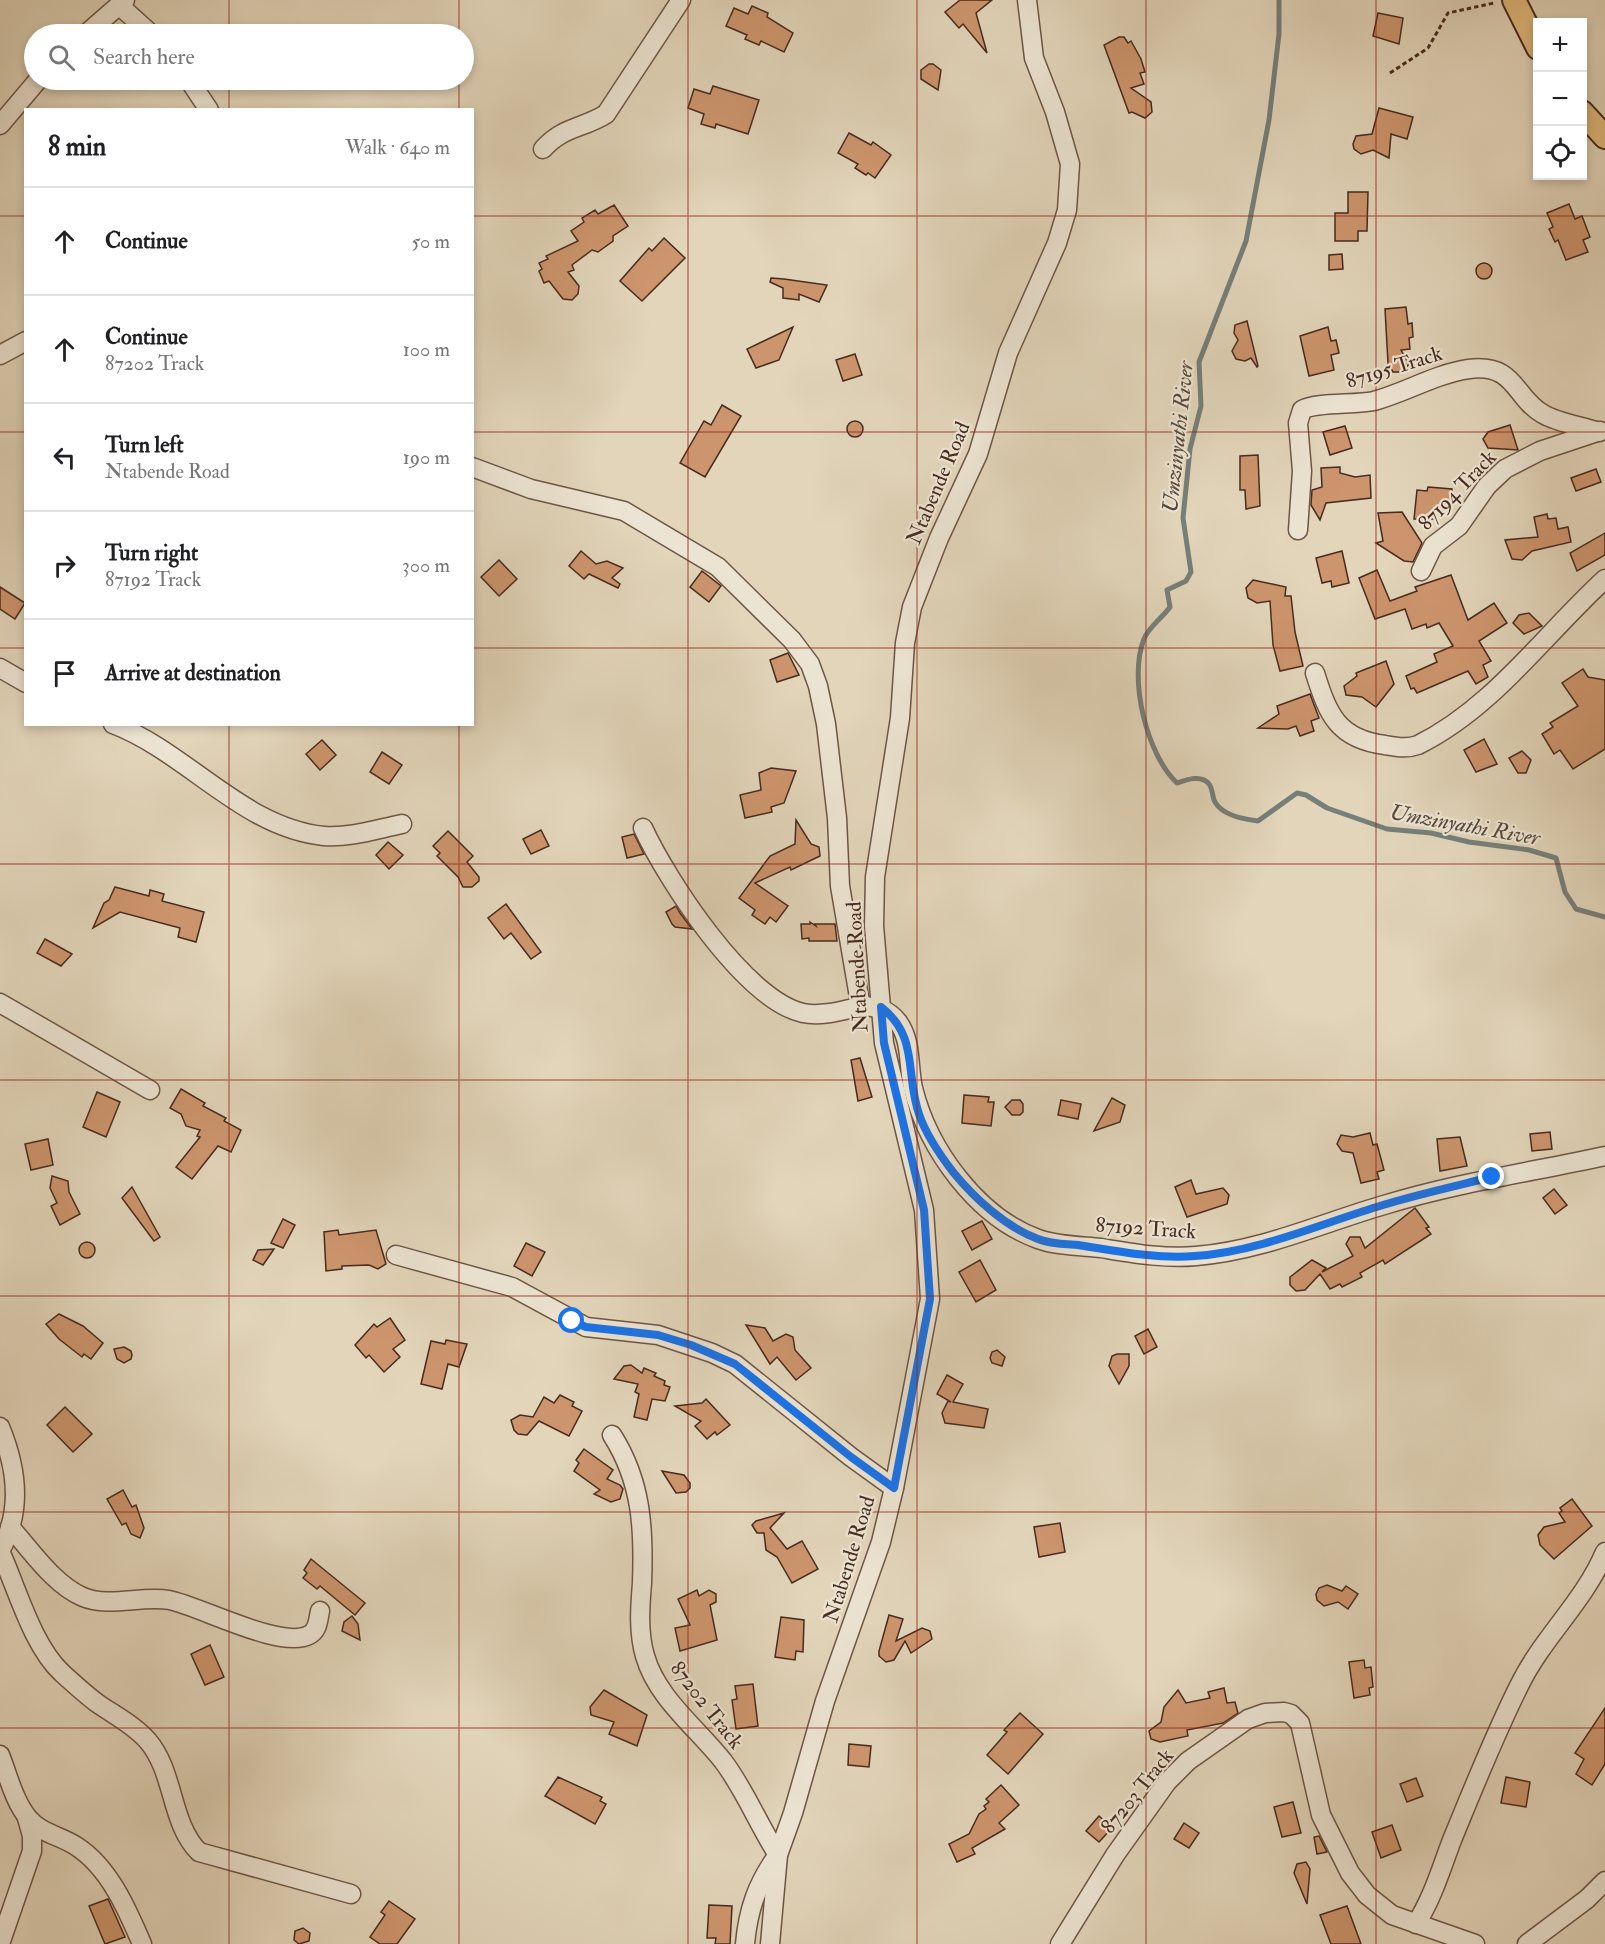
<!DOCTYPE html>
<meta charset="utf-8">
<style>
:root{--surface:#fff;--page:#f6f6f6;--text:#202124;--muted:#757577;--line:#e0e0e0}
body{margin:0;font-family:"IM FELL Double Pica",serif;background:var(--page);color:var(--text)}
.controls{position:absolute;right:18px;top:18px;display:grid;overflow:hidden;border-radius:0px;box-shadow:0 3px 9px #0003}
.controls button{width:54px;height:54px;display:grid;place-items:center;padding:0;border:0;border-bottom:2px solid var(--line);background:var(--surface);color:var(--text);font:30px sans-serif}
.stop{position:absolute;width:18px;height:18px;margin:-14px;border:4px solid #1a73e8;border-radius:50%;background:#fff}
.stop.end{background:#1a73e8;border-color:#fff;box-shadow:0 2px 6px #0008}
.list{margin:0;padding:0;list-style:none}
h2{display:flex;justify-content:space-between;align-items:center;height:78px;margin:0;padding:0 24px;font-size:26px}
h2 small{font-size:20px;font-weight:400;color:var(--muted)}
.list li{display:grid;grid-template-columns:39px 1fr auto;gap:18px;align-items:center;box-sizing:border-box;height:108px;padding:0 24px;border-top:2px solid var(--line)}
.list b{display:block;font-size:22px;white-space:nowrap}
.list p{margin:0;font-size:20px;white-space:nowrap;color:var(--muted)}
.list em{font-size:20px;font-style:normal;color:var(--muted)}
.icon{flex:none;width:33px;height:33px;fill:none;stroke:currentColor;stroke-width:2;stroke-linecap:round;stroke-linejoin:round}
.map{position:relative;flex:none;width:1605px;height:1944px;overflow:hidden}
.search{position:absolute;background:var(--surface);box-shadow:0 3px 9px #0003;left:24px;top:24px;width:450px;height:66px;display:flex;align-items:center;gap:15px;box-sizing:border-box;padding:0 21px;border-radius:33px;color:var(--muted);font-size:22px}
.panel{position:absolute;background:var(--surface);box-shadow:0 3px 9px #0003;left:24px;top:108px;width:450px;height:618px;border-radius:0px}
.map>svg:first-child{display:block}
</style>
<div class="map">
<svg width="1605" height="1944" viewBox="0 0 1605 1944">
<rect width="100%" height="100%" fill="#e2d5ba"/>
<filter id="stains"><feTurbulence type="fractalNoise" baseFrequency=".00333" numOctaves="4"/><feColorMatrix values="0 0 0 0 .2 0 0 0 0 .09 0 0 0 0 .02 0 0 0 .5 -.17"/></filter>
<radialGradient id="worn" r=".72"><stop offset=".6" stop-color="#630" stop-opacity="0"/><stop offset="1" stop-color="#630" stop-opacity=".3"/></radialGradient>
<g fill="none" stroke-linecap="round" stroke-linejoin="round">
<path stroke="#767f7a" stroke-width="5" d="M1279,0v34l-10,86 -23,121 -47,121 2,44 -11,43 -7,69 8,54 -5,9 -19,9 3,17c-7,10 -22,21 -26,32 -16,40 3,116 33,144 9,-3 24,-9 32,1 4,5 3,13 6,18 8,14 29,17 43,19l39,-28 9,2 21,13 60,21 44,4 38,9 60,8 27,8 9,34 11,17 29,8"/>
</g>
<g fill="#cd956d" stroke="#472b1f" stroke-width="1.5">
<path d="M960,0h32l-16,13 11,40 -24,-29 -4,4 -14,-16z"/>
<path d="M752,6l16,7 -1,4 26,16 -9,19 -23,-11 -2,4 -14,-6 2,-4 -21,-9 8,-18 14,6z"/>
<path d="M1378,13l25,5 -4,26 -26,-8z"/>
<path d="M1119,37h5l4,6 3,-2 10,18 4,13 -5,1 4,11 -13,4 20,14 1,10 -7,6 -13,-6 -3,1 -25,-68z"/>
<path d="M929,64h4l8,6 -3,20 -17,-11v-9z"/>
<path d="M713,86l46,14 -11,34 -32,-10 -1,4 -14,-4 3,-10 -16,-6 6,-19 16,5z"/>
<path d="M1379,108l34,9 -6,22 -16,-5 -2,24 -16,-8 -12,4 -7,-5 -1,-5 3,-8 16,-2z"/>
<path d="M849,133l22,12 2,-3 18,13 -16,23 -7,-5 -2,2 -11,-7 3,-4 -20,-11z"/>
<path d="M1348,192h20l-1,39h-9v10h-23v-28h13z"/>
<path d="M1569,204l6,15 7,-3 8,21 -7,3 5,12 -22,8 -8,-20 -3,2 -6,-13 4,-2 -6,-14z"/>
<path d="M614,205l14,21 -15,10v5l-15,11 -6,-2 -20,15 2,5 -6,2 11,14 -1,8 -6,6 -9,-1 -14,-18 -5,2 -5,-12 3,-2 -3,-6 9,-4 -2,-3 32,-15 -7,-10 13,-9 -2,-4 13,-8 3,4z"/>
<path d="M664,238l21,20 -43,43 -22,-20 29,-33 3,3z"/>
<path d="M1342,254l1,15 -14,1v-15z"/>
<circle cx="1484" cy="271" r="8"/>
<path d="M771,278l13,1 43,6 -8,17 -20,-8v6l-16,-2v-10l-13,-6z"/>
<path d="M1406,307l2,17 4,-1 1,14 -4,1 1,11 -9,1 8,14 -6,8h-10l-5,-9 -3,-54z"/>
<path d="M1247,321l11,45 -1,1 -6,-9 -6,3 -9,-2 -4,-8 6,-11 -4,-7 1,-8z"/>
<path d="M793,327l-14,33 -23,8 -9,-19z"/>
<path d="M1328,327l3,14 5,-1 3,13 -8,2 3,15 -25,6 -9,-40z"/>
<path d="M855,354l7,21 -19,6 -7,-21z"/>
<path d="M722,405l19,11 -36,61 -25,-14 24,-42 7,4z"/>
<circle cx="855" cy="429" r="8"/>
<path d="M1510,425l8,25 -30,-2 -5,-9 5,-7z"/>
<path d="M1345,426l7,22 -22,7 -7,-23z"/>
<path d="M1258,455l2,51 -14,3 -1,-19h-5v-34z"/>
<path d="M1340,467v6l15,4 15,-2 1,23 -45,5 -6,17 -9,-15 1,-15 10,-3 -1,-19z"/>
<path d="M1596,469l5,13 -25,9 -5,-13z"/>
<path d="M1428,487l24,2 -2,22 -15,-2v10h-21l3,-29 10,1z"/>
<path d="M1402,512l20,31 -9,19 -9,-1 -28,-18 7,-2 -5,-28z"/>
<path d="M1547,514l1,5 8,-1 2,11 10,-2 3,15 -39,9 -10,9 -10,-1 -7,-19 33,-3 -4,-20z"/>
<path d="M1605,533v22l-28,16 -7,-18z"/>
<path d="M581,551l15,13 11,-3 16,7 -11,10 8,6 -2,4 -29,-14 -5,5 -15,-13z"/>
<path d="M1342,551l7,32 -17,4 -1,-6 -9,2 -6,-25z"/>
<path d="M499,560l18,19 -18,17 -18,-19z"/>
<path d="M1377,570l13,31 27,-10 -2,-4 36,-12 17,45 26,-17 13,20 -28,18 12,20 -8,4 5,12 -12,7 -8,-13 -51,22 -3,-5 -3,1 -5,-13 31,-14 -3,-8 19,-8 -14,-23 -12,5 -1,-4 -14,5 -7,-20 -30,10 -16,-41z"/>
<path d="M702,571l19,15 -12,16 -19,-15z"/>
<path d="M1253,580l33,7 -1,9h6l4,36 8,34 -23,5 -7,-26 -3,-44 -13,2 -9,-5 -2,-10z"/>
<path d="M0,587l25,16 -10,16 -15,-10z"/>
<path d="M1529,613l13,13 -18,8 -11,-11 6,-8z"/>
<path d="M788,653l11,22 -22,7 -7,-22z"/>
<path d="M1386,661l8,23 -18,23 -14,-10 -16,-2 -2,-9 13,-10 -1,-3z"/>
<path d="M1583,669l5,8 17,3v69l-32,20 -13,-19 -6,4 -12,-20 11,-7 -3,-4 28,-17 -16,-23z"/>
<path d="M1310,694l9,24 -8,3 3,10 -14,5 -4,-10 -8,3 -30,-1 21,-14 -2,-8z"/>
<path d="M1484,739l13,25 -21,8 -12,-22z"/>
<path d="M322,740l14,15 -16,15 -14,-16z"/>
<path d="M1522,751l9,9 -5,13h-8l-9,-15z"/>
<path d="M382,752l20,13 -13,19 -19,-12z"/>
<path d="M771,768l25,3 -12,32 -13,4 1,5 -27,6 -5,-23 21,-5 -2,-17z"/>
<path d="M796,820l15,24 8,3 1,9 -29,14 -1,-3 -35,16 33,23 -12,16 -6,-5 -5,7 -13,-9 3,-5 -16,-12 31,-42 25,-12z"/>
<path d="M541,830l8,16 -18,8 -8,-15z"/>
<path d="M448,831l25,25 -6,6 12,15v4l-7,6h-9l-5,-10 -21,-21 3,-3 -7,-7z"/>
<path d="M634,834l10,20 -17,4 -5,-21z"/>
<path d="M388,842l15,13 -14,14 -13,-14z"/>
<path d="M115,887l34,9 1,-6 14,4 -2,7 42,11 -8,30 -18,-5 2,-9 -60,-16 -27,16 11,-25 5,-3z"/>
<path d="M506,904l35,48 -10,7 -20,-26 -7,6 -16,-21z"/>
<path d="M676,906l4,7 12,16 -17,-2 -3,-3 -6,-12z"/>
<path d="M810,922l6,4 -1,-2h20l2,17h-28v-3l-7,1 -1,-15h9z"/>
<path d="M45,939l27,15 -11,12 -24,-13z"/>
<path d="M860,1058l12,39 -14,4 -7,-41z"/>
<path d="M181,1089l24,14 -2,3 23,12 -2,3 17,9 -10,22 -13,-6 -26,33 -16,-12 24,-30 -3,-1 3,-6 -14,-4 -5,-12 -11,-6z"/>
<path d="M97,1092l23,10 -14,35 -23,-10z"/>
<path d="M964,1095l25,2 -1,5h6l-3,24 -29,-3z"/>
<path d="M1112,1098l13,7 -5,17 -26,9z"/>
<path d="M1012,1100h8l3,4v8l-3,3h-8l-7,-8z"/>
<path d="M1061,1100l20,4 -3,15 -20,-4z"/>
<path d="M1550,1132l2,17 -20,2 -2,-17z"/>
<path d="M1370,1133l3,12 4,-1 7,26 -7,2 2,7 -18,4 -8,-30 -11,-2 -5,-7 4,-9 12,2z"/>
<path d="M1460,1137l7,29 -27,5 -3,-32z"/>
<path d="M48,1139l5,26 -22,5 -6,-26z"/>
<path d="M52,1176l16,5 1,11 11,22 -20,11 -9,-19 6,-3 -7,-15z"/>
<path d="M1191,1180l5,14 27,-6 6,7 -2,9 -40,13 -12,-30z"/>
<path d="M132,1187l28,50 -6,4 -32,-43z"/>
<path d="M1554,1189l13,16 -12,9 -12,-16z"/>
<path d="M1415,1208l14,19 -3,1 5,6 -46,30 -2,-4 -23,13 2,4 -20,10 -2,-3 -10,5 -10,-15 -15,16 -9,1 -6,-6v-8l22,-17 14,8 -4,4 31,-16 -7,-12 4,-7h10l5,11z"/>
<path d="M283,1219l12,6 -12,23 -12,-5z"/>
<path d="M982,1221l10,18 -20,11 -10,-19z"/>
<path d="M338,1230l1,5 37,-5 10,34 -8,5 -9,-4 -27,1v3l-16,2 -2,-39z"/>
<circle cx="87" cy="1250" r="8"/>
<path d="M526,1243l19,9 -13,24 -18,-10z"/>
<path d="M274,1249l-11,16 -10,-5 5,-10z"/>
<path d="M980,1260l16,30 -20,12 -17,-30z"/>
<path d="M59,1314l24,12 20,17 -12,16 -7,-5 -2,3 -23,-18 -13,-15z"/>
<path d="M390,1318l15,22 -12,9 7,8 -16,15 -15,-17 -3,3 -11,-13 19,-21 3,3z"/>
<path d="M746,1325l19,3 8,13 13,-7 7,3 2,13 16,18 -15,12 -19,-23 -7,7z"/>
<path d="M1148,1329l9,18 -13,7 -9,-18z"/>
<path d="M446,1340l21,4 -8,23 -11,-3 -6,25 -21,-5 10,-43 14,3z"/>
<path d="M124,1347l7,4 1,4 -1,4 -7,4 -7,-4 -3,-10z"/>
<path d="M997,1350l8,7 -3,9 -10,-3 -2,-5 2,-6z"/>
<path d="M1117,1354h12v12l-10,18 -10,-18 3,-10z"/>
<path d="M631,1365l11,8 2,-5 12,5 -2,3 11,5 -1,4 6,2 -5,14 -13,-2 -5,21 -13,-3 5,-23 -4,-2 3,-8 -24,-5 10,-13z"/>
<path d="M947,1375l16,9 -10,18 35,7 -4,19 -39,-5 -3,-10 6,-12 3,1 -14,-8z"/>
<path d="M560,1395l14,7 -2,4 10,5 -13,25 -30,-15 -12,14 -9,-1 -4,-4 -3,-10 9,-5 13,2 11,-20 10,6z"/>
<path d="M706,1399l24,26 -13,10 -2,-3 -8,7 -12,-13 6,-5 -26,-15 27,-3z"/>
<path d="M65,1407l27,27 -19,18 -26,-27z"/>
<path d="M584,1449l29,21 -6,9 13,6 3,4 -3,10 -9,3 -17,-8 6,-4 -26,-19 5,-8 -3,-3z"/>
<path d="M662,1471l22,4 6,8v5l-4,4 -10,1z"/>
<path d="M123,1490l9,17 4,-2 8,23 -4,10 -9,-4 -5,-11 -4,2 -15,-26z"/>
<path d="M1572,1499l20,27 -38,33 -14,-14 -2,-10 6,-8 21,-5 -6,-9 3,-2 -2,-3z"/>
<path d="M784,1513l-14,15 17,21 15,-8 16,28 -26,14 -15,-26 -11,-7 -2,-17h-7l-5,-8 4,-4z"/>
<path d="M1060,1523l5,29 -26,5 -5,-30z"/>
<path d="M311,1559l54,44 -10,12 -35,-29 -3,3 -14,-11 4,-5 -3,-3z"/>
<path d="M1327,1585l15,6 4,-5 12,8 -10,15 -10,-7 -14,4 -7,-6 -1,-6 3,-6z"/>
<path d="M697,1590l2,6 10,-6 7,4v8l-6,3 7,35 -37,11 -5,-23 15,-3 -12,-26z"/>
<path d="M889,1615l14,4 -7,22 26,-13 8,3 2,8 -21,14 -6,-12 -11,19 -8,2 -7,-6v-5z"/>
<path d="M352,1616l6,8 2,16 -18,-9 2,-9z"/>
<path d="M781,1617l23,3 -1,32 -7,-1 -1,9 -20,-3z"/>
<path d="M210,1645l14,32 -19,8 -14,-31z"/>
<path d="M1364,1660l1,8 6,-1 2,20 -4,1 1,7 -16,3 -5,-36z"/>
<path d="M753,1684l5,42 -22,3 -4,-29 5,-1 -2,-13z"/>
<path d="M1224,1688l3,15 8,-1 3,11 -15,10 -36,7 1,6 -28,6 -9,-3 -2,-8 12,-9 3,-15 14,-17 8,13 24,-5 -2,-6z"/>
<path d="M604,1690l43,25 -10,31 -28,-12 5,-12 -23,-7 -1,-8z"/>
<path d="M1605,1708v56l-13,21 -16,-11 8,-15 -9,-6z"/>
<path d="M1020,1713l23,21 -35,40 -21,-19 20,-23 -3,-2z"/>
<path d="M849,1744l22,2 -2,21 -21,-2z"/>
<path d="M558,1777l44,20 -2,4 6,3 -11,20 -50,-28z"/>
<path d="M1506,1777l24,5 -4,25 -25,-4z"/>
<path d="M1416,1778l7,18 -16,6 -7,-18z"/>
<path d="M1001,1785l18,20 -20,18 6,6 -33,19 3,6 -18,8 -8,-18 20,-10 10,-20 7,-5 -2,-3 5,-4 -3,-3z"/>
<path d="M1293,1802l8,31 -19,4 -8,-30z"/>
<path d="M1099,1816l13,12 -13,14 -13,-11z"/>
<path d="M1184,1823l15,10 -10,15 -15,-9z"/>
<path d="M1392,1825l9,25 -20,8 -9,-26z"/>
<path d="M1319,1836l8,16 -10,2 -3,-17z"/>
<path d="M1306,1862l4,7 -3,35 -13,-31 3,-9z"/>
<path d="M108,1899l17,38 -20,7 -16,-38z"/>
<path d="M389,1901l26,18 -18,25h-17l-10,-7 15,-22 -4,-3z"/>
<path d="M709,1905l23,1 -2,38h-15l1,-6h-9z"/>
<path d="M1347,1906l14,38h-30l-11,-29z"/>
<path d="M303,1928l7,5 -1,8 -10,3 -5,-4 1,-9z"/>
</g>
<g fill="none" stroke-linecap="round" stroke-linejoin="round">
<g stroke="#6e5646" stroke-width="21">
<g id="minor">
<path d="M120,6l31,28"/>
<path d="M86,34l39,-34"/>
<path d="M189,80l20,30"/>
<path d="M0,125l38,-45"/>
<path d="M543,149c21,-23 39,-20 63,-35l75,-114"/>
<path d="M0,355l26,-14"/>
<path d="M472,467l59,22 93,22 94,56 74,73 18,24 8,22 8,38 11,94 3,68 19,111 3,9c15,1 26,3 36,16 14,19 10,44 15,66 15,61 64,129 125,151 19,7 43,7 63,9 31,5 63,11 95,8 65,-5 126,-33 188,-51 72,-22 147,-33 221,-49"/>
<path d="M1298,530l4,-59 -4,-48 4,-13c13,-8 53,-5 72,-9 33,-9 61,-27 95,-32 47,-6 45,29 74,45 15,9 39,12 56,18"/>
<path d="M1421,571l12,-25 26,-20 28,-40 18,-17 35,-18 60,-20"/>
<path d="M0,668l26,15"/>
<path d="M1315,673c13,42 23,66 70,72 12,2 22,4 33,0 75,-37 126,-110 187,-166"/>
<path d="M113,724c74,28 130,104 211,112 26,2 53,-7 78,-12"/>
<path d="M643,828c24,52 102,172 160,185 19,4 41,-3 59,-7"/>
<path d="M0,1003l150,87"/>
<path d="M396,1255l116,32 74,40 72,8 54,18 23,11 116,93 43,31"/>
<path d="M0,1427c17,41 23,84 0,124 17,37 32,94 62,122 11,10 23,21 35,30 17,12 37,22 51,38 27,32 22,82 51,111l152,42"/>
<path d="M612,1435c30,47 32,94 30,148 -2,24 -4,49 3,73 12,42 51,71 78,105 22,29 35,63 55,94"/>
<path d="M10,1527c21,23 44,58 73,70 26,11 59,-2 86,3 31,6 112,50 140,35 9,-4 9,-15 11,-24"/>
<path d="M0,1755c8,20 14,46 28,63 12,15 33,18 48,28 33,21 51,63 66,98"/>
<path d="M1416,1924c17,-27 25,-55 36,-84 21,-51 42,-104 67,-154 23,-48 65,-84 86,-134"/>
<path d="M0,1944l32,-93v-15l-5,-18"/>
<path d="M745,1944c3,-34 12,-60 32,-88"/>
<path d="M770,1944l8,-89 15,-42 32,-112 56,-159 13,-54 36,-189 -6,-89 -40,-167 -10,-117 1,-49 25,-159 5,-75 7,-36 27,-69 39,-84 30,-101 49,-110 10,-33 3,-46 -15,-52 -21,-54 -7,-58"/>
<path d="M1060,1944l55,-89 52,-73 21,-21 60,-42 17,-6 19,-1 7,2 9,9 21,92 29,58 17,22 25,20 83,29"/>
<path d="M1527,1944l60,-45 18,-18"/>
</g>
</g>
<g stroke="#472b1f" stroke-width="26">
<g id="major">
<path d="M1514,0l24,48"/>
<path d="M1582,112l23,25"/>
</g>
</g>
<path stroke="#472b1f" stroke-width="3" stroke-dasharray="4.5 3" stroke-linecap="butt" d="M1390,73l38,-25 20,-35 46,-10"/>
<use href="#minor" stroke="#ece4d2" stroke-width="18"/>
<use href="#major" stroke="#e1ba7d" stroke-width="22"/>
</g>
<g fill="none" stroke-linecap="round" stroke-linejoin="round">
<path stroke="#1a73e8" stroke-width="8" d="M572,1321l14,6 72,8 33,10 44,19 116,93 43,31 36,-189 -6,-89 -40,-167 -3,-36c38,29 24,67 38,107 7,21 21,41 34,58 22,27 53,55 85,67 12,5 27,5 40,6 38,6 78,14 117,11 64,-4 127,-33 188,-51 36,-11 73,-19 109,-28"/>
</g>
<path fill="none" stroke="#8f2418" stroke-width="1.5" stroke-opacity="0.55" d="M229,0v34M459,0v34M688,0v1944M917,0v1944M1146,0v1944M1376,0v1944M229,80v30M459,80v30M0,216h26M472,216h1133M0,432h26M472,432h1133M0,648h26M472,648h1133M229,724v1220M459,724v1220M0,864h1605M0,1080h1605M0,1296h1605M0,1512h1605M0,1728h1605"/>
<g text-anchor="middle" stroke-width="4.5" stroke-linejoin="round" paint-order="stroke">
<g font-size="21" fill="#472b1f" stroke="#ece4d2">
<text transform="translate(1394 367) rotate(-17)" y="7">87195 Track</text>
<text transform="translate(938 483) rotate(-67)" y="7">Ntabende Road</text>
<text transform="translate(1457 490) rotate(-46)" y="7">87194 Track</text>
<text transform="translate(857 967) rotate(-93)" y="7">Ntabende Road</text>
<text transform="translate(1146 1228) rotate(4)" y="7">87192 Track</text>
<text transform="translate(849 1559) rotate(-73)" y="7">Ntabende Road</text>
<text transform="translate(707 1705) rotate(52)" y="7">87202 Track</text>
<text transform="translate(1137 1791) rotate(-51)" y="7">87203 Track</text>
</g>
<g font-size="22" font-style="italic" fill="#57473d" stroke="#ece4d2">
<text transform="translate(1177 437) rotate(-84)" y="8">Umzinyathi River</text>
<text transform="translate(1465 824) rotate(10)" y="8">Umzinyathi River</text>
</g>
</g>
<rect width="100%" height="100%" filter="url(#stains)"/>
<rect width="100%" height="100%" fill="url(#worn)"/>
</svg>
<div class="controls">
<button>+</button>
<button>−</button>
<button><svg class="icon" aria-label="locate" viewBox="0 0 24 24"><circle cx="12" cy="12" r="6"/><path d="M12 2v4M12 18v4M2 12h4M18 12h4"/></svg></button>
</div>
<div class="stop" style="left:572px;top:1321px"></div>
<div class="stop end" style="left:1492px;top:1177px"></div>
<div class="search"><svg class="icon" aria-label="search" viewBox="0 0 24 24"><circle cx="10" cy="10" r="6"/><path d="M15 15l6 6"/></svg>Search here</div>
<section class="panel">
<h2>8 min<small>Walk · 640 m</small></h2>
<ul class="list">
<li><svg class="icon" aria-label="ahead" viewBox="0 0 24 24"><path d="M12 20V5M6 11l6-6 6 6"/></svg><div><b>Continue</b></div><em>50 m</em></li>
<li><svg class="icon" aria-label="ahead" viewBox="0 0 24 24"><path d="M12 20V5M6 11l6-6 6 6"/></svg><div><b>Continue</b><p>87202 Track</p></div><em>100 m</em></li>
<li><svg class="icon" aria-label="left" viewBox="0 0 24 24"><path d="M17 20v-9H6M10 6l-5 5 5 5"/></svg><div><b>Turn left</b><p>Ntabende Road</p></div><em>190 m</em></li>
<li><svg class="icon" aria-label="right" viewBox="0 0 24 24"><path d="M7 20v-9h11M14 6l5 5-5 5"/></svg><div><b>Turn right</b><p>87192 Track</p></div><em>300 m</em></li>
<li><svg class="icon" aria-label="arrive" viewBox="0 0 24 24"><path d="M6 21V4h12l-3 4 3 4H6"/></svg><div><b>Arrive at destination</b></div></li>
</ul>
</section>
</div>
